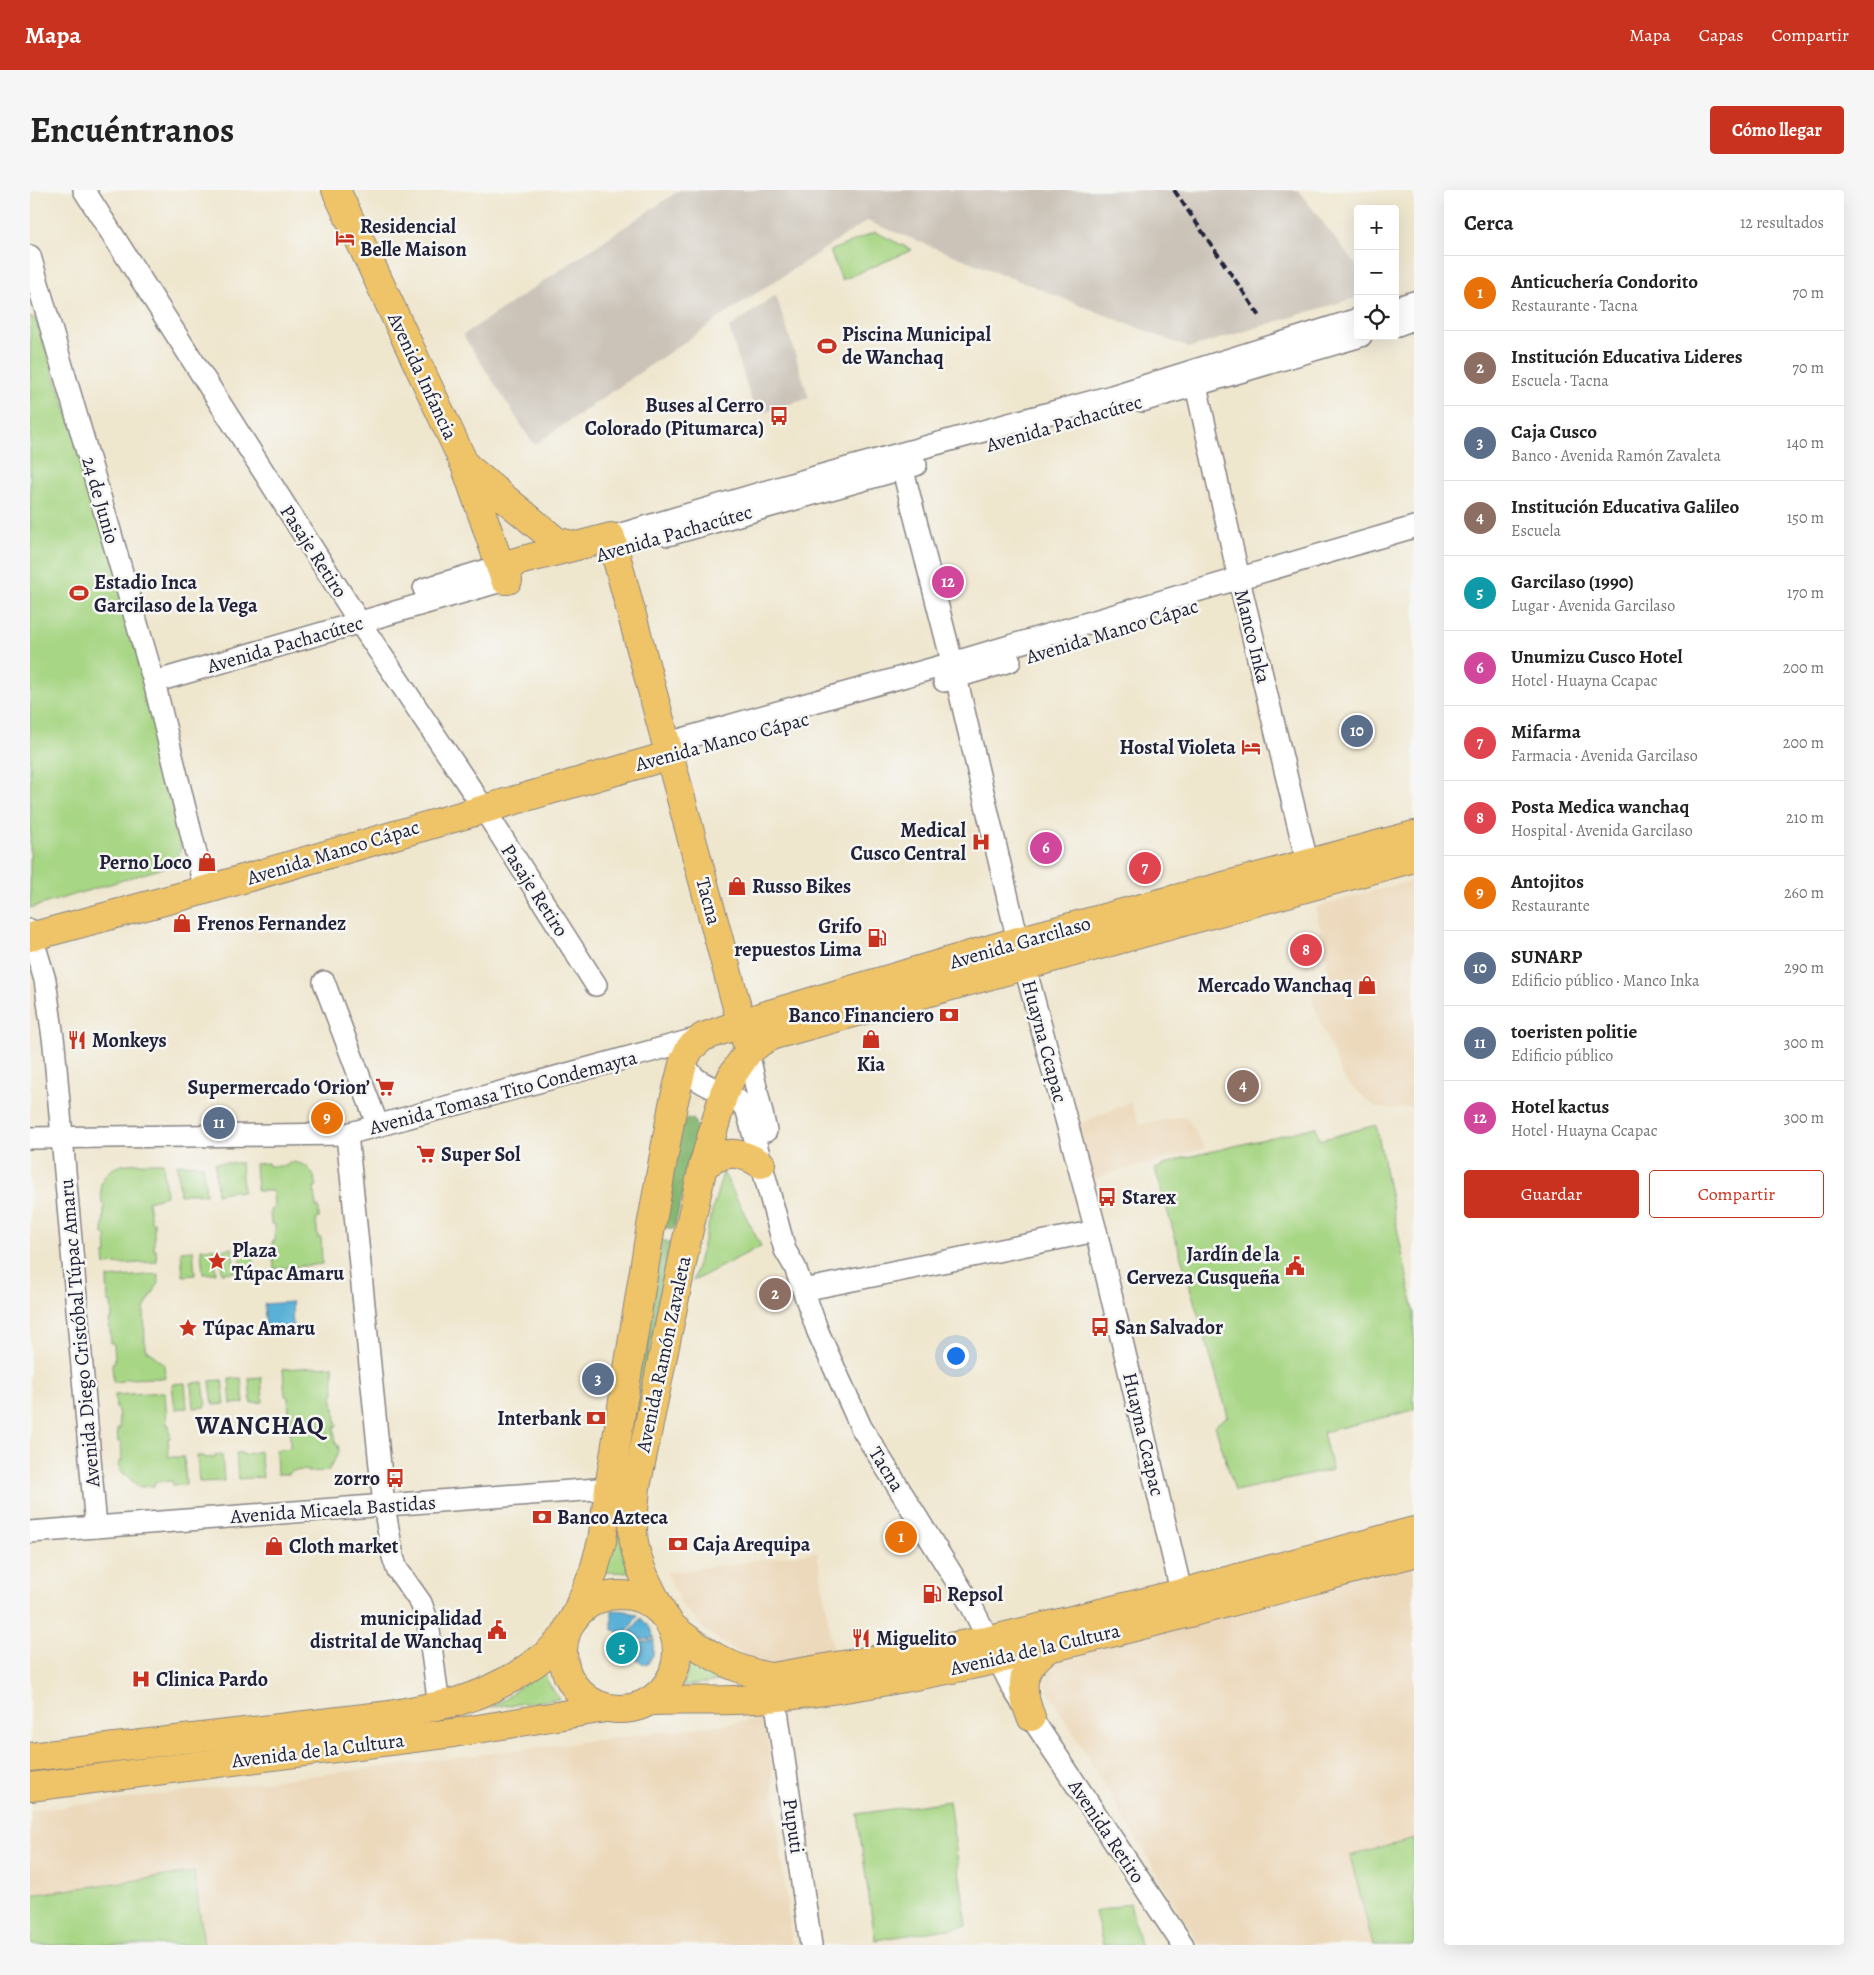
<!DOCTYPE html>
<html lang="es">
<meta charset="utf-8">
<style>
:root{--surface:#fff;--page:#f6f6f6;--text:#222;--muted:#767676;--line:#e0e0e0;--accent:#c8321e}
body{margin:0;font-family:Alegreya,serif;background:var(--page);color:var(--text)}
.controls{position:absolute;right:15px;top:15px;display:grid;overflow:hidden;border-radius:5px;box-shadow:0 5px 20px #0002}
.controls button{width:45px;height:45px;display:grid;place-items:center;padding:0;border:0;border-bottom:1px solid var(--line);background:var(--surface);color:var(--text);font:25px sans-serif}
.you{position:absolute;left:925px;top:1165px;width:18px;height:18px;margin:-12px;border:4px solid #fff;border-radius:50%;background:#1a73e8;box-shadow:0 0 0 8px #1a73e833}
.badge{display:grid;place-items:center;width:32px;height:32px;border-radius:50%;background:var(--accent);color:#fff;font-size:16px;font-weight:700}
.pin{position:absolute;translate:-50% -50%;border:2px solid #fff;box-shadow:0 1px 5px #0006}
.list{margin:0;padding:0;list-style:none}
h2{display:flex;justify-content:space-between;align-items:center;height:65px;margin:0;padding:0 20px;font-size:21px}
h2 small{font-size:16px;font-weight:400;color:var(--muted)}
.list li{display:grid;grid-template-columns:32px 1fr auto;gap:15px;align-items:center;box-sizing:border-box;height:75px;padding:0 20px;border-top:1px solid var(--line)}
.list b{display:block;font-size:19px;white-space:nowrap}
.list p{margin:0;font-size:16px;white-space:nowrap;color:var(--muted)}
.list em{font-size:16px;font-style:normal;color:var(--muted)}
.actions{display:flex;gap:10px;padding:15px 20px}
.actions a{flex:1;padding:11px 0;border:1px solid var(--accent);border-radius:5px;text-align:center;font-size:18px;color:var(--accent)}
.actions .main{background:var(--accent);color:#fff}
.icon{flex:none;width:28px;height:28px;fill:none;stroke:currentColor;stroke-width:2;stroke-linecap:round;stroke-linejoin:round}
.map{position:relative;flex:none;width:1384px;height:1755px;overflow:hidden;border-radius:5px}
header{display:flex;align-items:center;gap:30px;box-sizing:border-box;height:70px;padding:0 25px;background:var(--accent);color:#fff}
header strong{font-size:24px}
nav{display:flex;gap:28px;margin-inline-start:auto;font-size:18px}
.intro{display:flex;align-items:center;justify-content:space-between;box-sizing:border-box;height:120px;padding:0 30px}
h1{margin:0;font-size:35px}
.button{padding:12px 22px;border-radius:5px;background:var(--accent);color:#fff;font-size:18px;font-weight:700}
main{display:flex;gap:30px;padding:0 30px}
aside{flex:1;background:var(--surface);border-radius:5px;box-shadow:0 5px 20px #0002}
.map>svg:first-child{display:block}
</style>
<header>
<strong>Mapa</strong>
<nav><a>Mapa</a><a>Capas</a><a>Compartir</a></nav>
</header>
<div class="intro"><h1>Encuéntranos</h1><a class="button">Cómo llegar</a></div>
<main>
<div class="map">
<svg width="1384" height="1755" viewBox="0 0 1384 1755">
<rect width="100%" height="100%" fill="#f6f6f2"/>
<filter id="ink" filterUnits="userSpaceOnUse"><feTurbulence type="fractalNoise" baseFrequency=".02" numOctaves="2"/><feDisplacementMap in="SourceGraphic" scale="10" xChannelSelector="R" yChannelSelector="G"/><feConvolveMatrix kernelMatrix="1 2 1 2 8 2 1 2 1" color-interpolation-filters="sRGB"/></filter>
<filter id="wash" filterUnits="userSpaceOnUse"><feTurbulence type="fractalNoise" baseFrequency=".0096" numOctaves="4" result="noise"/><feDisplacementMap in="SourceGraphic" scale="20" xChannelSelector="R" yChannelSelector="G"/><feGaussianBlur stdDeviation="1.12" result="paint"/><feColorMatrix in="noise" values="0 0 0 0 0 0 0 0 0 0 0 0 0 0 0 0 0 1.4 0 .05"/><feComposite in="paint" operator="in"/></filter>
<g filter="url(#wash)">
<rect width="100%" height="100%" fill="#efe6ce"/>
<g fill="#ecd8ba">
<path d="M1384,690v226l-21,4 -18,-3 -31,-28 -29,-71 -4,-12 18,-21 -13,-68z"/>
<path d="M1100,912l10,23 46,-9 19,32 -122,33 -13,-53z"/>
<path d="M787,1362l17,102 -61,10 -13,-2 -31,-15 -24,-17 -25,-28 -13,-29z"/>
<path d="M1381,1371l3,10v374h-215l-154,-260 4,-24z"/>
<path d="M735,1529l27,226h-762v-134z"/>
</g>
<g fill="#cbc3b8">
<path d="M650,0h618l60,78v29l-169,51 -322,-127 -124,81 -209,143 -71,-110z"/>
<path d="M746,105l33,103 -53,17 -27,-87z"/>
</g>
<g fill="#a7d684" stroke="#647c60">
<path d="M845,42l37,18 -70,30 -12,-29z"/>
<path d="M0,126l5,3 82,237 42,163 22,131 -8,15 -143,43z"/>
<path d="M1346,935l38,186v99l-91,22 9,38 -97,21 -20,-66 13,-9 -73,-247 24,-10 137,-32 3,13z"/>
<path d="M259,972c18,1 23,6 28,24l-3,2 2,19h3v11l-3,2 2,18h3l1,26 -48,5 -2,-27 3,-1v-17h-4l-1,-14 4,-2 -1,-17h-16l-2,-27 13,-1 1,3h18z"/>
<path d="M133,973l3,33 -18,5 3,21h3v28h2l1,12 -52,3 -1,-11h3l-1,-19h-3l1,-31h-2c0,-6 -2,-15 -1,-20 8,-26 41,-20 62,-21z"/>
<path d="M185,973h26l2,29h-7l-1,-2 -18,4z"/>
<path d="M147,974l26,1 3,29h-9v-2l-17,3z"/>
<path d="M693,982l38,74 -68,35z"/>
<path d="M223,1056l1,25 -13,1 -1,-25z"/>
<path d="M184,1058l2,25 -13,1 -2,-25z"/>
<path d="M202,1058l3,24 -13,1 -2,-23z"/>
<path d="M163,1060l2,25 -12,1 -2,-25z"/>
<path d="M128,1084v10l-14,25 1,39 19,16 1,14 -41,1v2l-11,1 -1,-19 3,-1 -1,-18 -3,-1 -2,-23 3,-1 -1,-17h-3l-1,-24z"/>
<path d="M303,1176l1,28 -2,1 5,31 -3,1 2,18h2l1,7 -11,19 -21,1v-2l-17,1v3h-13l-1,-24 14,-2v-18h-3v-12l2,-1 -1,-20 -3,-1 -2,-27z"/>
<path d="M231,1187l2,25 -12,1 -2,-25z"/>
<path d="M211,1188l3,25 -13,1 -2,-25z"/>
<path d="M192,1190l3,24 -12,1 -3,-24z"/>
<path d="M173,1192l3,25 -13,1 -2,-25z"/>
<path d="M155,1193l2,25 -12,1 -3,-25z"/>
<path d="M135,1202l2,33h2l1,13 -2,1 1,18h15l2,28h-13l-1,-4 -17,1 -1,4 -15,1 -19,-17 -1,-9h3l-1,-19h-3l-1,-13h3l-2,-19 -2,-1 -1,-14z"/>
<path d="M230,1261l3,26 -25,2 -2,-26h6l1,2z"/>
<path d="M192,1264l2,27 -25,1 -2,-26h6l1,2 11,-1v-2z"/>
<path d="M588,1343l3,2 12,38 -22,-1 -13,1 16,-38z"/>
<path d="M660,1466l37,24 -44,6 5,-14z"/>
<path d="M512,1478l7,16 11,15 -69,8 13,-7z"/>
<path d="M919,1611l18,125 -92,14 -18,-126z"/>
<path d="M1384,1649v106h-41l-23,-89z"/>
<path d="M164,1682l10,73h-174v-50z"/>
<path d="M1100,1713l10,42h-37l-8,-33z"/>
</g>
<g fill="#85b772" stroke="#546c56">
<path d="M657,928l6,1 6,12 -25,98 -13,-2 19,-102z"/>
<path d="M628,1049l12,3 -41,220h-12z"/>
</g>
<g fill="#5ab1d7" stroke="#3e6a89">
<path d="M262,1112l1,27 -27,2 -2,-27z"/>
<path d="M582,1420l14,1 12,4 -13,20 -13,-6z"/>
<path d="M611,1428l9,10 4,10 -25,4 -3,-5z"/>
<path d="M624,1450l-1,15 -6,10 -16,-7 -2,-13z"/>
</g>
</g>
<g filter="url(#ink)">
<g fill="none" stroke-linecap="round" stroke-linejoin="round">
<g stroke="#888484" stroke-width="24">
<g id="minor">
<path d="M54,0l276,433 115,172 121,190"/>
<path d="M0,66l124,426 51,208"/>
<path d="M1365,118l19,-6"/>
<path d="M1365,136l19,-7"/>
<path d="M1163,182l49,220 69,286"/>
<path d="M1112,211l219,-65"/>
<path d="M869,265l57,222 62,264 78,290 89,377"/>
<path d="M638,345l248,-70"/>
<path d="M581,347l211,-62 290,-79 246,-77"/>
<path d="M394,399l76,-23"/>
<path d="M914,491l66,-20"/>
<path d="M124,492l351,-102"/>
<path d="M638,553l284,-80 462,-136"/>
<path d="M0,740l15,50 9,65 42,482"/>
<path d="M294,792l54,144"/>
<path d="M718,862l18,79"/>
<path d="M655,866c0,28 33,31 51,43 5,3 8,8 11,12l38,139 10,17 23,65 43,95 110,178 41,82 19,30 152,228"/>
<path d="M317,944l37,372 9,51 4,12 24,34 7,20 11,83"/>
<path d="M0,948l317,-4 356,-97"/>
<path d="M773,1100l293,-59"/>
<path d="M0,1342l593,-45"/>
<path d="M743,1493l38,262"/>
</g>
</g>
<g stroke="#888484" stroke-width="30">
<g id="major">
<path d="M306,0l129,275 40,115h3"/>
<path d="M436,276l90,75 20,5"/>
<path d="M470,376l111,-29 135,504"/>
<path d="M0,747l175,-47 466,-135"/>
<path d="M673,976c22,-16 35,-16 58,-2"/>
<circle cx="590" cy="1462" r="57"/>
<path d="M633,1424c-13,-26 -30,-54 -30,-84 0,-14 2,-29 3,-43l51,-248 16,-73 21,-73 9,-19 15,-22 14,-11 12,-6 640,-177"/>
<path d="M544,1428l19,-44 9,-33 7,-53 41,-256 23,-127 11,-45 6,-12 13,-11 60,-21 255,-75 396,-106"/>
<path d="M640,1435c30,25 62,46 102,52l218,-37 191,-47 233,-62"/>
<path d="M619,1511c48,-1 98,1 146,-6 210,-27 414,-88 619,-142"/>
<path d="M1001,1527c-13,-32 -10,-50 19,-70"/>
<path d="M0,1567l360,-42 66,-13 26,-9 34,-17 30,-21 18,-18"/>
<path d="M0,1597l423,-54 152,-25"/>
</g>
</g>
<use href="#minor" stroke="#fff" stroke-width="21"/>
<use href="#major" stroke="#efc469" stroke-width="28"/>
<path stroke="#22223b" stroke-width="4" stroke-dasharray="8 4" stroke-linecap="butt" d="M1144,0l87,128"/>
</g>
</g>
<defs>
<g id="hotel-bare" transform="scale(1.5)"><path d="M-6-4.5h1.5V1H6V5H4.5V3h-9V5H-6ZM-4 0a1.8 1.8 0 1 1 3.6 0ZM.5 0V-2.5h3Q6-2.5 6 0Z" fill="#c8321e" stroke="#f6f6f2" stroke-width="2.5" paint-order="stroke"/></g>
<g id="stadium-bare" transform="scale(1.5)"><path d="M0-5a6.5 5 0 1 0 0 10a6.5 5 0 1 0 0-10ZM-3.5-1.8h7v3.6h-7Z" fill="#c8321e" stroke="#f6f6f2" stroke-width="2.5" paint-order="stroke"/></g>
<g id="bus-bare" transform="scale(1.5)"><path d="M-5-6H5V4H4V6H2V4H-2V6H-4V4H-5ZM-3.5-4V0h7V-4ZM-3.5 1.2v1.5H-2V1.2ZM2 1.2v1.5H3.5V1.2Z" fill="#c8321e" stroke="#f6f6f2" stroke-width="2.5" paint-order="stroke"/></g>
<g id="hospital-bare" transform="scale(1.5)"><path d="M-5-5h3v3.5h4V-5h3V5h-3V1.5h-4V5h-3Z" fill="#c8321e" stroke="#f6f6f2" stroke-width="2.5" paint-order="stroke"/></g>
<g id="shop-bare" transform="scale(1.5)"><path d="M-5-2.5h2.3a2.7 3.5 0 0 1 5.4 0H5L5.5 6h-11ZM-1.5-2.5h3a1.5 2.3 0 0 0-3 0Z" fill="#c8321e" stroke="#f6f6f2" stroke-width="2.5" paint-order="stroke"/></g>
<g id="fuel-bare" transform="scale(1.5)"><path d="M-5.5-6h7V0h2V4h1.3V-2.5L3-4.5l.8-.8L6-3V5H2.5V1h-1V6h-7ZM-4.2-4.7v3.2H.2V-4.7Z" fill="#c8321e" stroke="#f6f6f2" stroke-width="2.5" paint-order="stroke"/></g>
<g id="bank-bare" transform="scale(1.5)"><path d="M-6-4H6V4H-6ZM0-2.3a2.3 2.3 0 1 0 0 4.6a2.3 2.3 0 1 0 0-4.6Z" fill="#c8321e" stroke="#f6f6f2" stroke-width="2.5" paint-order="stroke"/></g>
<g id="restaurant-bare" transform="scale(1.5)"><path d="M-5-6h1v4h1v-4h1v4h1v-4h1v5L-1.5 .5V6h-2V.5L-5-1ZM5-6V6H3V1.5H1.5Q1.5-4 5-6Z" fill="#c8321e" stroke="#f6f6f2" stroke-width="2.5" paint-order="stroke"/></g>
<g id="supermarket-bare" transform="scale(1.5)"><path d="M-6-5.5h2.5l.6 2H6L4.5 2H-2.5L-4.4-4H-6ZM-1.5 3.2a1.3 1.3 0 1 0 .1 0ZM3 3.2a1.3 1.3 0 1 0 .1 0Z" fill="#c8321e" stroke="#f6f6f2" stroke-width="2.5" paint-order="stroke"/></g>
<g id="sight-bare" transform="scale(1.5)"><path d="M0-6L1.8-2.2L6-1.7L2.9 1.2L3.7 5.4L0 3.3L-3.7 5.4L-2.9 1.2L-6-1.7L-1.8-2.2Z" fill="#c8321e" stroke="#f6f6f2" stroke-width="2.5" paint-order="stroke"/></g>
<g id="civic-bare" transform="scale(1.5)"><path d="M-.6-6.5H3V-4.5H.6V-3L4-1V1h2V6H-6V1h2V-1L-.6-3ZM-1.2 2.5V6h2.4V2.5Z" fill="#c8321e" stroke="#f6f6f2" stroke-width="2.5" paint-order="stroke"/></g>
</defs>
<g fill-rule="evenodd">
<use href="#hotel-bare" x="315" y="48"/>
<use href="#stadium-bare" x="797" y="156"/>
<use href="#bus-bare" x="749" y="226"/>
<use href="#stadium-bare" x="49" y="403"/>
<use href="#hotel-bare" x="1221" y="557"/>
<use href="#hospital-bare" x="951" y="652"/>
<use href="#shop-bare" x="177" y="672"/>
<use href="#shop-bare" x="707" y="696"/>
<use href="#shop-bare" x="152" y="733"/>
<use href="#fuel-bare" x="847" y="748"/>
<use href="#shop-bare" x="1337" y="795"/>
<use href="#bank-bare" x="919" y="825"/>
<use href="#shop-bare" x="841" y="849"/>
<use href="#restaurant-bare" x="47" y="850"/>
<use href="#supermarket-bare" x="355" y="897"/>
<use href="#supermarket-bare" x="396" y="964"/>
<use href="#bus-bare" x="1077" y="1007"/>
<use href="#sight-bare" x="187" y="1071"/>
<use href="#civic-bare" x="1265" y="1076"/>
<use href="#bus-bare" x="1070" y="1137"/>
<use href="#sight-bare" x="158" y="1138"/>
<use href="#bank-bare" x="566" y="1228"/>
<use href="#bus-bare" x="365" y="1288"/>
<use href="#bank-bare" x="512" y="1327"/>
<use href="#bank-bare" x="648" y="1354"/>
<use href="#shop-bare" x="244" y="1356"/>
<use href="#fuel-bare" x="902" y="1404"/>
<use href="#civic-bare" x="467" y="1440"/>
<use href="#restaurant-bare" x="831" y="1448"/>
<use href="#hospital-bare" x="111" y="1489"/>
</g>
<g text-anchor="middle" stroke-width="5" stroke-linejoin="round" paint-order="stroke">
<g font-size="20" font-weight="bold" fill="#22223b" stroke="#f6f6f2" text-anchor="start">
<text x="330" y="43">Residencial<tspan x="330" dy="23">Belle Maison</tspan></text>
<text x="812" y="151">Piscina Municipal<tspan x="812" dy="23">de Wanchaq</tspan></text>
<text x="734" y="222" text-anchor="end">Buses al Cerro<tspan x="734" dy="23">Colorado (Pitumarca)</tspan></text>
<text x="64" y="399">Estadio Inca<tspan x="64" dy="23">Garcilaso de la Vega</tspan></text>
<text x="1206" y="564" text-anchor="end">Hostal Violeta</text>
<text x="936" y="647" text-anchor="end">Medical<tspan x="936" dy="23">Cusco Central</tspan></text>
<text x="162" y="679" text-anchor="end">Perno Loco</text>
<text x="722" y="703">Russo Bikes</text>
<text x="167" y="740">Frenos Fernandez</text>
<text x="832" y="743" text-anchor="end">Grifo<tspan x="832" dy="23">repuestos Lima</tspan></text>
<text x="1322" y="802" text-anchor="end">Mercado Wanchaq</text>
<text x="904" y="832" text-anchor="end">Banco Financiero</text>
<text x="62" y="857">Monkeys</text>
<text x="841" y="881" text-anchor="middle">Kia</text>
<text x="340" y="904" text-anchor="end">Supermercado ‘Orion’</text>
<text x="411" y="971">Super Sol</text>
<text x="1092" y="1014">Starex</text>
<text x="202" y="1067">Plaza<tspan x="202" dy="23">Túpac Amaru</tspan></text>
<text x="1250" y="1071" text-anchor="end">Jardín de la<tspan x="1250" dy="23">Cerveza Cusqueña</tspan></text>
<text x="1085" y="1144">San Salvador</text>
<text x="173" y="1145">Túpac Amaru</text>
<text x="551" y="1235" text-anchor="end">Interbank</text>
<text x="350" y="1295" text-anchor="end">zorro</text>
<text x="527" y="1334">Banco Azteca</text>
<text x="663" y="1361">Caja Arequipa</text>
<text x="259" y="1363">Cloth market</text>
<text x="917" y="1411">Repsol</text>
<text x="452" y="1435" text-anchor="end">municipalidad<tspan x="452" dy="23">distrital de Wanchaq</tspan></text>
<text x="846" y="1455">Miguelito</text>
<text x="126" y="1496">Clinica Pardo</text>
</g>
<g font-size="20" fill="#22223b" stroke="#f6f6f2">
<text transform="translate(393 186) rotate(65)" y="7">Avenida Infancia</text>
<text transform="translate(1034 233) rotate(-16)" y="7">Avenida Pachacútec</text>
<text transform="translate(71 310) rotate(74)" y="7">24 de Junio</text>
<text transform="translate(644 343) rotate(-16)" y="7">Avenida Pachacútec</text>
<text transform="translate(284 361) rotate(57)" y="7">Pasaje Retiro</text>
<text transform="translate(1082 441) rotate(-17)" y="7">Avenida Manco Cápac</text>
<text transform="translate(1223 446) rotate(76)" y="7">Manco Inka</text>
<text transform="translate(255 454) rotate(-16)" y="7">Avenida Pachacútec</text>
<text transform="translate(692 551) rotate(-15)" y="7">Avenida Manco Cápac</text>
<text transform="translate(303 662) rotate(-17)" y="7">Avenida Manco Cápac</text>
<text transform="translate(505 700) rotate(57)" y="7">Pasaje Retiro</text>
<text transform="translate(679 711) rotate(75)" y="7">Tacna</text>
<text transform="translate(990 752) rotate(-16)" y="7">Avenida Garcilaso</text>
<text transform="translate(1015 851) rotate(75)" y="7">Huayna Ccapac</text>
<text transform="translate(473 902) rotate(-15)" y="7">Avenida Tomasa Tito Condemayta</text>
<text transform="translate(49 1143) rotate(-95)" y="7">Avenida Diego Cristóbal Túpac Amaru</text>
<text transform="translate(633 1164) rotate(-78)" y="7">Avenida Ramón Zavaleta</text>
<text transform="translate(1114 1244) rotate(77)" y="7">Huayna Ccapac</text>
<text transform="translate(857 1279) rotate(58)" y="7">Tacna</text>
<text transform="translate(303 1319) rotate(-4)" y="7">Avenida Micaela Bastidas</text>
<text transform="translate(1005 1459) rotate(-13)" y="7">Avenida de la Cultura</text>
<text transform="translate(288 1560) rotate(-7)" y="7">Avenida de la Cultura</text>
<text transform="translate(764 1636) rotate(82)" y="7">Puputi</text>
<text transform="translate(1077 1641) rotate(56)" y="7">Avenida Retiro</text>
</g>
<g font-size="25" font-weight="bold" letter-spacing="1" fill="#22223b" stroke="#f6f6f2">
<text x="230" y="1244">WANCHAQ</text>
</g>
</g>
</svg>
<div class="controls">
<button>+</button>
<button>−</button>
<button><svg class="icon" aria-label="locate" viewBox="0 0 24 24"><circle cx="12" cy="12" r="6"/><path d="M12 2v4M12 18v4M2 12h4M18 12h4"/></svg></button>
</div>
<div class="you"></div>
<div class="pin badge" style="left:871px;top:1347px;background:#e8710a">1</div>
<div class="pin badge" style="left:745px;top:1104px;background:#8d6e63">2</div>
<div class="pin badge" style="left:568px;top:1189px;background:#5c6f8a">3</div>
<div class="pin badge" style="left:1213px;top:896px;background:#8d6e63">4</div>
<div class="pin badge" style="left:592px;top:1458px;background:#0f9aa8">5</div>
<div class="pin badge" style="left:1016px;top:658px;background:#d1479c">6</div>
<div class="pin badge" style="left:1115px;top:678px;background:#e0444e">7</div>
<div class="pin badge" style="left:1276px;top:760px;background:#e0444e">8</div>
<div class="pin badge" style="left:297px;top:928px;background:#e8710a">9</div>
<div class="pin badge" style="left:1327px;top:541px;background:#5c6f8a">10</div>
<div class="pin badge" style="left:189px;top:933px;background:#5c6f8a">11</div>
<div class="pin badge" style="left:918px;top:392px;background:#d1479c">12</div>
</div>
<aside>
<h2>Cerca<small>12 resultados</small></h2>
<ul class="list">
<li><span class="badge" style="background:#e8710a">1</span><div><b>Anticuchería Condorito</b><p>Restaurante · Tacna</p></div><em>70 m</em></li>
<li><span class="badge" style="background:#8d6e63">2</span><div><b>Institución Educativa Lideres</b><p>Escuela · Tacna</p></div><em>70 m</em></li>
<li><span class="badge" style="background:#5c6f8a">3</span><div><b>Caja Cusco</b><p>Banco · Avenida Ramón Zavaleta</p></div><em>140 m</em></li>
<li><span class="badge" style="background:#8d6e63">4</span><div><b>Institución Educativa Galileo</b><p>Escuela</p></div><em>150 m</em></li>
<li><span class="badge" style="background:#0f9aa8">5</span><div><b>Garcilaso (1990)</b><p>Lugar · Avenida Garcilaso</p></div><em>170 m</em></li>
<li><span class="badge" style="background:#d1479c">6</span><div><b>Unumizu Cusco Hotel</b><p>Hotel · Huayna Ccapac</p></div><em>200 m</em></li>
<li><span class="badge" style="background:#e0444e">7</span><div><b>Mifarma</b><p>Farmacia · Avenida Garcilaso</p></div><em>200 m</em></li>
<li><span class="badge" style="background:#e0444e">8</span><div><b>Posta Medica wanchaq</b><p>Hospital · Avenida Garcilaso</p></div><em>210 m</em></li>
<li><span class="badge" style="background:#e8710a">9</span><div><b>Antojitos</b><p>Restaurante</p></div><em>260 m</em></li>
<li><span class="badge" style="background:#5c6f8a">10</span><div><b>SUNARP</b><p>Edificio público · Manco Inka</p></div><em>290 m</em></li>
<li><span class="badge" style="background:#5c6f8a">11</span><div><b>toeristen politie</b><p>Edificio público</p></div><em>300 m</em></li>
<li><span class="badge" style="background:#d1479c">12</span><div><b>Hotel kactus</b><p>Hotel · Huayna Ccapac</p></div><em>300 m</em></li>
</ul>
<div class="actions"><a class="main">Guardar</a><a>Compartir</a></div>
</aside>
</main>
